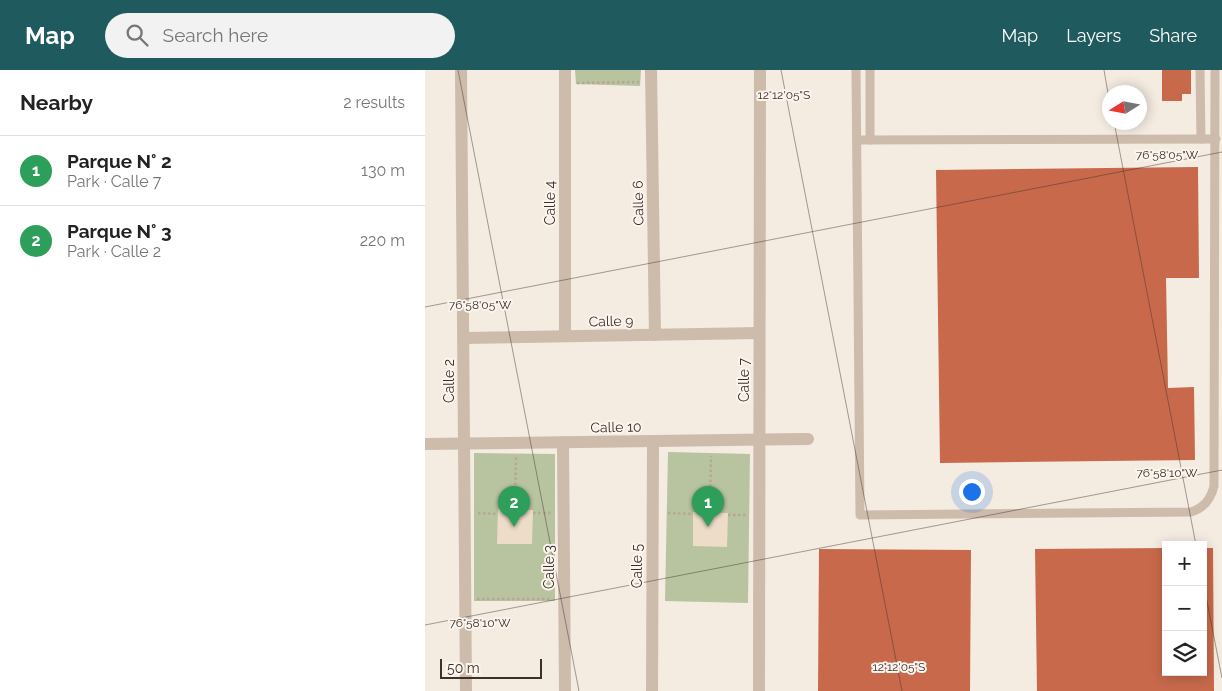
<!DOCTYPE html>
<meta charset="utf-8">
<style>
:root{--surface:#fff;--page:#f2f2f2;--text:#222;--muted:#767676;--line:#e0e0e0;--accent:#1f5a5e}
body{margin:0;font-family:Raleway,sans-serif;background:var(--page);color:var(--text)}
.controls{position:absolute;right:15px;bottom:15px;display:grid;overflow:hidden;border-radius:0px;box-shadow:0 2px 12px #0003}
.controls button{width:45px;height:45px;display:grid;place-items:center;padding:0;border:0;border-bottom:1px solid var(--line);background:var(--surface);color:var(--text);font:25px sans-serif}
.compass{position:absolute;left:677px;top:15px;width:45px;height:45px;border-radius:50%;background:var(--surface);box-shadow:0 2px 12px #0003;rotate:259deg}
.scale{position:absolute;left:15px;bottom:12px;width:102px;box-sizing:border-box;padding-left:5px;border:2px solid #3b302b;border-top:0;font-size:14px;line-height:18px;white-space:nowrap;color:#3b302b;-webkit-text-stroke:4px #fbf5ee;paint-order:stroke}
.you{position:absolute;left:546px;top:421px;width:18px;height:18px;margin:-12px;border:4px solid #fff;border-radius:50%;background:#1a73e8;box-shadow:0 0 0 8px #1a73e833}
.badge{display:grid;place-items:center;width:32px;height:32px;border-radius:50%;background:var(--accent);color:#fff;font-size:16px;font-weight:700}
.pin{position:absolute;translate:-50% -41px;filter:drop-shadow(0 1px 2px #0008)}
.pin::after{content:'';position:absolute;top:26px;width:18px;height:15px;background:inherit;clip-path:polygon(0 0,100% 0,50% 100%)}
.list{margin:0;padding:0;list-style:none}
h2{display:flex;justify-content:space-between;align-items:center;height:65px;margin:0;padding:0 20px;font-size:21px}
h2 small{font-size:16px;font-weight:400;color:var(--muted)}
.list li{display:grid;grid-template-columns:32px 1fr auto;gap:15px;align-items:center;box-sizing:border-box;height:70px;padding:0 20px;border-top:1px solid var(--line)}
.list b{display:block;font-size:19px;white-space:nowrap}
.list p{margin:0;font-size:16px;white-space:nowrap;color:var(--muted)}
.list em{font-size:16px;font-style:normal;color:var(--muted)}
.icon{flex:none;width:28px;height:28px;fill:none;stroke:currentColor;stroke-width:2;stroke-linecap:round;stroke-linejoin:round}
.map{position:relative;flex:none;width:797px;height:621px;overflow:hidden}
header{display:flex;align-items:center;gap:30px;box-sizing:border-box;height:70px;padding:0 25px;background:var(--accent);color:#fff}
header strong{font-size:24px}
nav{display:flex;gap:28px;margin-inline-start:auto;font-size:18px}
.search{width:350px;height:45px;background:var(--page);display:flex;align-items:center;gap:12px;box-sizing:border-box;padding:0 18px;border-radius:28px;color:var(--muted);font-size:19px}
main{display:flex}
aside{flex:1;background:var(--surface)}
.map>svg:first-child{display:block}
</style>
<header>
<strong>Map</strong>
<div class="search"><svg class="icon" aria-label="search" viewBox="0 0 24 24"><circle cx="10" cy="10" r="6"/><path d="M15 15l6 6"/></svg>Search here</div>
<nav><a>Map</a><a>Layers</a><a>Share</a></nav>
</header>
<main>
<aside>
<h2>Nearby<small>2 results</small></h2>
<ul class="list">
<li><span class="badge" style="background:#2e9e5b">1</span><div><b>Parque N° 2</b><p>Park · Calle 7</p></div><em>130 m</em></li>
<li><span class="badge" style="background:#2e9e5b">2</span><div><b>Parque N° 3</b><p>Park · Calle 2</p></div><em>220 m</em></li>
</ul>
</aside>
<div class="map">
<svg width="797" height="621" viewBox="0 0 797 621">
<rect width="100%" height="100%" fill="#f4ebe1"/>
<g fill="#b8c4a0">
<path d="M150,0h66l-1,16 -64,-2z"/>
<path d="M243,382l82,2 -2,149 -83,-2z"/>
<path d="M49,383l81,1v147h-81z"/>
</g>
<g fill="#ecdcc8">
<path d="M73,439l35,1 -1,34h-35z"/>
<path d="M268,442l35,1 -1,34 -34,-1z"/>
</g>
<g fill="#c8694b">
<path d="M737,0h29v24h-9v7h-20z"/>
<path d="M773,97l1,111h-33l2,110 26,-1 1,73 -255,3 -4,-293z"/>
<path d="M741,478v124h37v-124h10l1,143h-177l-2,-142z"/>
<path d="M394,479l152,1 -1,141h-152z"/>
</g>
<g fill="none" stroke-linecap="round" stroke-linejoin="round">
<g stroke="#b9a596" stroke-width="2.5" stroke-dasharray="2.5 2.5" stroke-linecap="butt">
<path d="M152,13l62,-1"/>
<path d="M90,440l1,-54"/>
<path d="M285,442l1,-56"/>
<path d="M53,443l20,1"/>
<path d="M108,443h18"/>
<path d="M243,443l25,1"/>
<path d="M303,445h18"/>
<path d="M52,529h74"/>
</g>
<g stroke="#cdbbac" stroke-width="9">
<path d="M431,0l4,445 331,-3c13,-4 20,-13 23,-26l1,-416"/>
<path d="M445,0v70"/>
<path d="M775,0l1,69"/>
<path d="M432,70l359,-1"/>
</g>
<g stroke="#cdbbac" stroke-width="12">
<path d="M36,0l5,621"/>
<path d="M140,0v266"/>
<path d="M226,0l4,265"/>
<path d="M39,268l295,-5"/>
<path d="M138,372l2,249"/>
<path d="M0,374l383,-5"/>
<path d="M227,621l1,-250"/>
<path d="M334,621l1,-621"/>
</g>
</g>
<path fill="none" stroke="#3b302b" stroke-width="1" stroke-opacity="0.45" d="M33,0l121,621M356,0l121,621M679,0l5,29M689,52l82,423M0,237l797,-155M778,511l19,97M0,555l797,-155"/>
<g text-anchor="middle" stroke-width="4" stroke-linejoin="round" paint-order="stroke">
<g font-size="14" fill="#3b302b" stroke="#fbf5ee">
<text transform="translate(125 133) rotate(-90)" y="5">Calle 4</text>
<text transform="translate(213 133) rotate(-91)" y="5">Calle 6</text>
<text transform="translate(186 251) rotate(-1)" y="5">Calle 9</text>
<text transform="translate(319 310) rotate(-90)" y="5">Calle 7</text>
<text transform="translate(24 311) rotate(-90)" y="5">Calle 2</text>
<text transform="translate(191 357) rotate(-1)" y="5">Calle 10</text>
<text transform="translate(212 496) rotate(-90)" y="5">Calle 5</text>
<text transform="translate(124 497) rotate(-90)" y="5">Calle 3</text>
</g>
</g>
<g font-size="12" text-anchor="middle" fill="#3b302b" stroke="#fbf5ee" stroke-width="4" stroke-linejoin="round" paint-order="stroke">
<text x="359" y="29">12°12'05"S</text>
<text x="742" y="89">76°58'05"W</text>
<text x="55" y="239">76°58'05"W</text>
<text x="742" y="407">76°58'10"W</text>
<text x="55" y="557">76°58'10"W</text>
<text x="474" y="601">12°12'05"S</text>
</g>
</svg>
<div class="controls">
<button>+</button>
<button>−</button>
<button><svg class="icon" aria-label="layers" viewBox="0 0 24 24"><path d="M12 4l9 5-9 5-9-5zM3 14l9 5 9-5"/></svg></button>
</div>
<svg class="compass" viewBox="-18 -18 36 36"><path d="M0-13l5 13h-10z" fill="#e53935"/><path d="M0 13l5-13h-10z" fill="#767676"/></svg>
<div class="scale">50 m</div>
<div class="you"></div>
<div class="pin badge" style="left:283px;top:457px;background:#2e9e5b">1</div>
<div class="pin badge" style="left:89px;top:457px;background:#2e9e5b">2</div>
</div>
</main>
